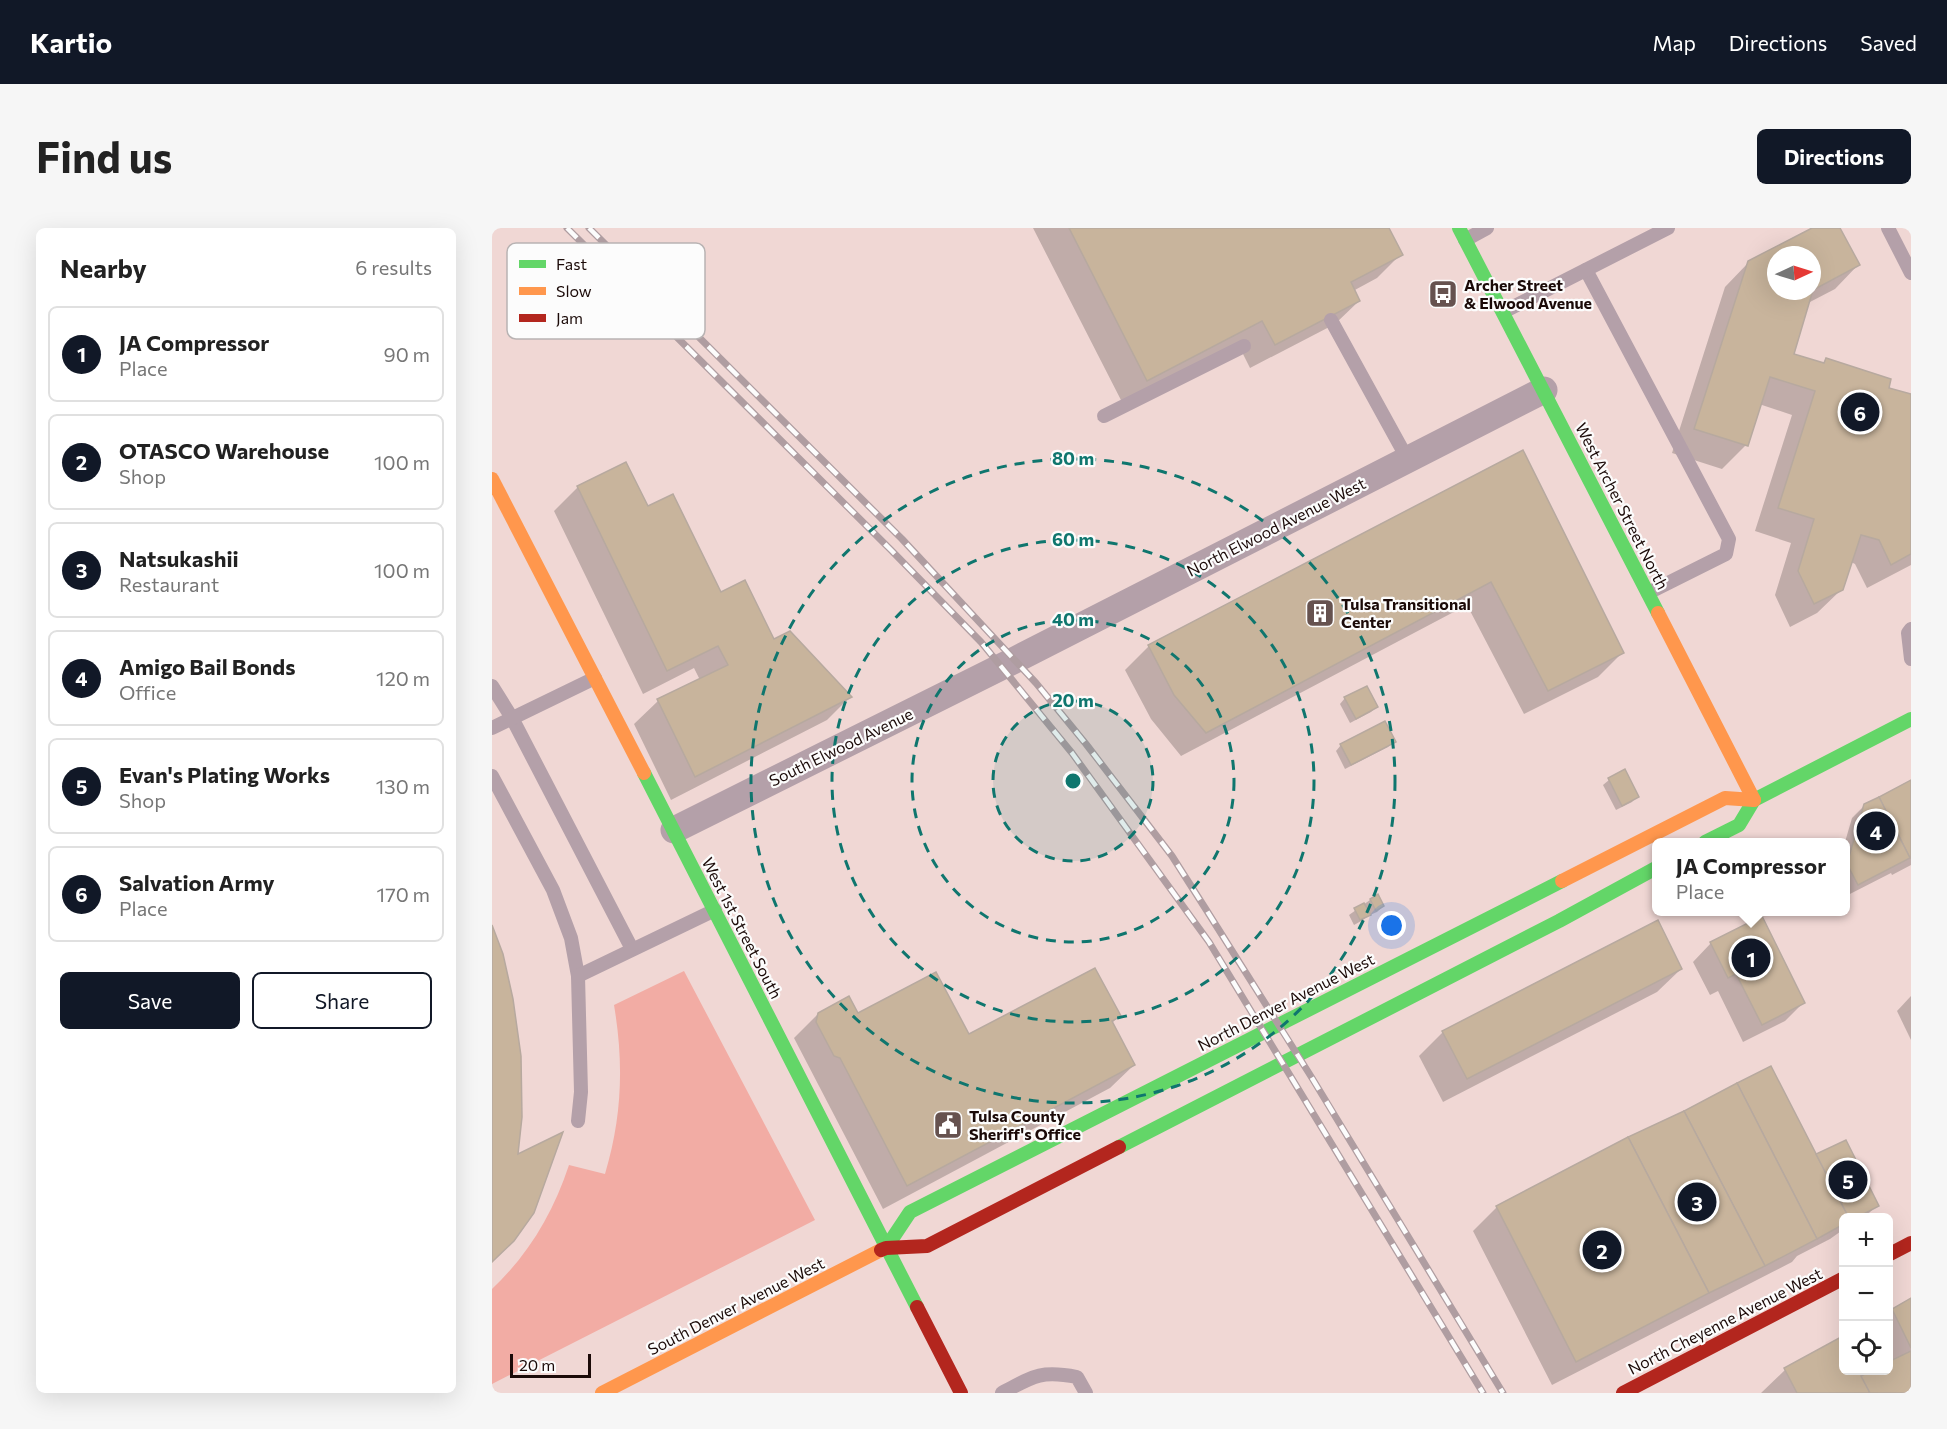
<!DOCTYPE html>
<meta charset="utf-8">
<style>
:root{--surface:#fff;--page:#f6f6f6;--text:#222;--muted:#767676;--line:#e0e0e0;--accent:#111827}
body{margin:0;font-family:Commissioner,sans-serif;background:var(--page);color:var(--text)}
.controls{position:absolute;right:18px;bottom:18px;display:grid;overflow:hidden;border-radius:9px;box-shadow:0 6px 24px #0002}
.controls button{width:54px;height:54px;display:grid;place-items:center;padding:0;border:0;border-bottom:2px solid var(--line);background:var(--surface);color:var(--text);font:30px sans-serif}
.compass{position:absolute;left:1275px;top:18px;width:54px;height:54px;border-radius:50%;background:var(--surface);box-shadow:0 6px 24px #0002;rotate:86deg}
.scale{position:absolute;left:18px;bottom:15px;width:81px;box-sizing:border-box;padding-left:6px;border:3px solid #1b0a08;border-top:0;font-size:16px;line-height:21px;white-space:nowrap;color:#1b0a08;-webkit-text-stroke:4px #fcfcfc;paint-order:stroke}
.you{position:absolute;left:900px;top:698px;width:21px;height:21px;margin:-15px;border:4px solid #fff;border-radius:50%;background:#1a73e8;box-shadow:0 0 0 9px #1a73e833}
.badge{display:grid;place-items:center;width:39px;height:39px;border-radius:50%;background:var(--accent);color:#fff;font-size:20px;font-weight:700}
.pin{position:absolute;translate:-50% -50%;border:3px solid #fff;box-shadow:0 2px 6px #0006}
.popup{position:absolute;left:1160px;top:610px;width:198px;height:78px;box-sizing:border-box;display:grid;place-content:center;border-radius:9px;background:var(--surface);filter:drop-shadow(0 2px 4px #0005);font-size:20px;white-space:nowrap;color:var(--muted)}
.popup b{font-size:22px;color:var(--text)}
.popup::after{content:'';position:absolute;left:50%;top:100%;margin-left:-12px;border:12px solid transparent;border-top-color:var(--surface)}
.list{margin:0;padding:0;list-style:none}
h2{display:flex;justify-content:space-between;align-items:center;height:78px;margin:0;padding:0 24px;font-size:26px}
h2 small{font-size:20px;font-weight:400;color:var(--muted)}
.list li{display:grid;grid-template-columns:39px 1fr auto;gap:18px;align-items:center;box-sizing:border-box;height:96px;margin:0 12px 12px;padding:0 12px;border:2px solid var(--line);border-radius:9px}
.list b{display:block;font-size:22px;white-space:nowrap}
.list p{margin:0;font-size:20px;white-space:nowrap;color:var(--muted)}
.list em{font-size:20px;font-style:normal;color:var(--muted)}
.actions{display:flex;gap:12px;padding:18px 24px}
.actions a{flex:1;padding:14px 0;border:2px solid var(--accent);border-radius:9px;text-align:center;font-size:21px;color:var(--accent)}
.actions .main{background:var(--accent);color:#fff}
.icon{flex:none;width:33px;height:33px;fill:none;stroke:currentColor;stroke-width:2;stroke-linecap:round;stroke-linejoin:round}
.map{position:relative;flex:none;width:1419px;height:1165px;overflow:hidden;border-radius:9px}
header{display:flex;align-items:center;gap:36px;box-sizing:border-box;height:84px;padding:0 30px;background:var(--accent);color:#fff}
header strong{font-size:28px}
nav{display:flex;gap:33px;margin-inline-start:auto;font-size:21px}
.intro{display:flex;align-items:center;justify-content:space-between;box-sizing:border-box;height:144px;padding:0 36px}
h1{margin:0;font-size:42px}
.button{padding:15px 27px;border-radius:9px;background:var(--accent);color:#fff;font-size:21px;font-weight:700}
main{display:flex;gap:36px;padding:0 36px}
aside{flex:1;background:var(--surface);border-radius:9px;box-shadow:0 6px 24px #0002}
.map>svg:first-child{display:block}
</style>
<header>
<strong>Kartio</strong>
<nav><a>Map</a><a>Directions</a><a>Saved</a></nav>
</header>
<div class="intro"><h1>Find us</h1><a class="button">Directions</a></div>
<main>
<aside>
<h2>Nearby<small>6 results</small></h2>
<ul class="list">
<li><span class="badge">1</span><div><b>JA Compressor</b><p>Place</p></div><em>90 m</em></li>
<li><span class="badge">2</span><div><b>OTASCO Warehouse</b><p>Shop</p></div><em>100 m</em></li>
<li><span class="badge">3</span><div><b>Natsukashii</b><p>Restaurant</p></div><em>100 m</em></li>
<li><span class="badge">4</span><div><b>Amigo Bail Bonds</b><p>Office</p></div><em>120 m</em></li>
<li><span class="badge">5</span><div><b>Evan's Plating Works</b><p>Shop</p></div><em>130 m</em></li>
<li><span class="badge">6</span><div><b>Salvation Army</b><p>Place</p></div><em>170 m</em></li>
</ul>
<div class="actions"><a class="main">Save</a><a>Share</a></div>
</aside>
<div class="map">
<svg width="1419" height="1165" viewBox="0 0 1419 1165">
<rect width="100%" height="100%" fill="#f0d7d4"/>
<path fill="#f2aca4" d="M192,743l131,249 -323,164v-95c37,-35 61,-76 77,-124l36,9c17,-57 19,-110 9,-169z"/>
<g fill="#0003" fill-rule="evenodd">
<path d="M541,0h355l13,26 -24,24 -24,13 6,10 -24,23 -85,44 -12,-24 -115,60z"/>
<path d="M1324,0h23l19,37 -23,24 -27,14 -16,52 30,9 4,-4 62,29 23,7v169l-44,23 -12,-24 -4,-2 -9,27 -25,24 -27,14 -15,-32 16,-52 -36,-12 37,-116 -33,-11 -13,41 -24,24 -50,-16 53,-166 24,-25zM1284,27h36v36h-36z"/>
<path d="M1030,224l100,201 -24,24 -74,37 -57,-109 -286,151 -30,-37 -26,-49 24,-24z"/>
<path d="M134,236l22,44 72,86 53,46 77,57 -23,23 -156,80 -37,-76 24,-23 42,-21 -6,-12 -51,26 -89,-183 24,-24z"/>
<path d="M853,470l31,9 -5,5 -21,11 -10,-19z"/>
<path d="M902,513l-6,6 -43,22 -9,-18 5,-6z"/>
<path d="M1132,543l13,25 -5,6 -16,8 -13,-25 6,-5z"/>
<path d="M1419,554v83l-19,10 -1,-2 -45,23 -1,-54 7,-24 13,-13z"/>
<path d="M878,672l13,6 -6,6 -7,3v-1l-7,6 -9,5 -5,-10z"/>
<path d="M1219,715l92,60 -18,18 -42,21 -25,-51 -8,4 -17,-33z"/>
<path d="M1189,741l-24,23 -214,110 -24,-46 24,-24z"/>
<path d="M1419,768v44l-14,-29z"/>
<path d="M326,786l39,1 112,21 150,-20 -7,7 22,42 -24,23 -227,121 -89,-171z"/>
<path d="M1324,928l61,49 -13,13h-20v11l-14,10 -33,17 -5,6 -240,123 -79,-154 24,-24z"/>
<path d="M1419,1072v93h-150l24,-23 56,-30 3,30 16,9 28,-9 3,-8 -3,-5v-43z"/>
</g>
<g fill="#c8b49c" stroke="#b7a99f" stroke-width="1.5" fill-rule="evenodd">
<path d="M577,0h320l14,27 -52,27 9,19 -85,44 -13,-24 -115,60z"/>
<path d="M1320,0h28l20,37 -47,25 -19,64 30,9 2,-5 65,21 -2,9 22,6v160l-20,11 -12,-25 -18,-5 -18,55 -29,14 -16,-33 16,-52 -36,-11 37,-117 -45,-14 -22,69 -54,-17 54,-168zM1284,27h36v36h-36z"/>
<path d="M1031,222l101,203 -76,38 -57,-109 -285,151 -32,-38 -26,-50z"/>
<path d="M134,234l22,44 25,-12 48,98 24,-12 29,59 16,-8 62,66 -157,80 -38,-78 71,-34 -10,-19 -51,25 -90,-185z"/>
<path d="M875,458l11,21 -22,12 -12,-22z"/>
<path d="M893,493l11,21 -45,23 -11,-21z"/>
<path d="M1133,541l14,28 -17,9 -14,-28z"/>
<path d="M1419,552v77l-1,1 -31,-61z"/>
<path d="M1387,569l31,61 -52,27 -11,-21 17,-60z"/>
<path d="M886,666l6,12 -8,5 -6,-12z"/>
<path d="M872,675l7,12 -11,5 -6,-12z"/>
<path d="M1270,688l43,87 -43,22 -26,-51 -8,4 -18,-36z"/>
<path d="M1166,692l24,49 -215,110 -25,-48z"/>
<path d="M0,697l11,29 10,45 8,57 1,61 -4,37 45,-22 -29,81 -20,28 -22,21z"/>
<path d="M603,740l26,48 -9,5 23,44 -228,121 -67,-128 -6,-2 -18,-34 2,-9 31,-17 9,17 78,-41 33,62z"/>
<path d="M1279,838l78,152h-5v6l-27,15 -80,-156z"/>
<path d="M1245,855l80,156 -52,27 -81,-155z"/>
<path d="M1192,883l81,155 -56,27 -81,-156z"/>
<path d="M1136,909l81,156 -133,69 -80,-156z"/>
<path d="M1354,912l33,66 -23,12h-7l-33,-64z"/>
<path d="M1419,1070v50l-19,-39z"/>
<path d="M1349,1109l3,5v28h15l11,23h-73l-13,-25z"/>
<path d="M1419,1123v42h-41l-9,-17 11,-6h16v-8z"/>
</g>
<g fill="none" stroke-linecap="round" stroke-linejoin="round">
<g stroke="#b4a0a9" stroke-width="14">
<path d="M1396,0l23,45"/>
<path d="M973,12l22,-12"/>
<path d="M1094,42l143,269 -3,15 -78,39"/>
<path d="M1011,84l165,-84"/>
<path d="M839,92l77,140"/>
<path d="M612,188l140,-70"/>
<path d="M1419,401l-3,4 3,26"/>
<path d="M0,458l20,32 120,231"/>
<path d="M0,500l103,-50"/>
<path d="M0,548l61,114 18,48 7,38 3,116 -3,29"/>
<path d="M86,748l137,-66"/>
<path d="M510,1165c31,-17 39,-23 75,-16l9,16"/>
</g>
<path stroke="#b4a0a9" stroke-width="27" d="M182,602l341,-170 529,-270"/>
<g stroke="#63d668" stroke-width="14">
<path d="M967,0l199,385"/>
<path d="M152,545l273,534"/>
<path d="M1213,614l34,-17 15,-25 157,-81"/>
<path d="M627,919l440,-226 97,-53"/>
<path d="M394,1020l24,-36 652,-331"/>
</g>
<g stroke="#ff974d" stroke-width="14">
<path d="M0,251l152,294"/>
<path d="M1166,385l96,187"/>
<path d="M1070,653l163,-83 29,2"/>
<path d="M110,1165l279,-143"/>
</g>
<g stroke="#b3261e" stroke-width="14">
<path d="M389,1022l5,-2 41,-2 192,-99"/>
<path d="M1396,1027l23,-12"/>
<path d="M425,1079l44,86"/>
<path d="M1131,1165l221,-115"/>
</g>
<g stroke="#af9da1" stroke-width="7">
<g id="rail">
<path d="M75,0l324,322 90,92 91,111 137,189 274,451"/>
<path d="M97,0l313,311 134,144 50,61 86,112 35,55 105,167 191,315"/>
</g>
</g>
<use href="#rail" stroke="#fcfcfc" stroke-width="4.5" stroke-dasharray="14" stroke-linecap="butt"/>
</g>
<circle cx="581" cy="553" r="80" fill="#0f766e" fill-opacity=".12"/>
<g fill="none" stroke="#0f766e" stroke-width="3" stroke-dasharray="10 8">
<circle cx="581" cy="553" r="80"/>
<circle cx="581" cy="553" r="161"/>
<circle cx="581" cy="553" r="241"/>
<circle cx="581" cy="553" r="322"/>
</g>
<defs>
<g id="bus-square" transform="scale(1.5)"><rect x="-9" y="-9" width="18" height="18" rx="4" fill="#66524f" stroke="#fcfcfc"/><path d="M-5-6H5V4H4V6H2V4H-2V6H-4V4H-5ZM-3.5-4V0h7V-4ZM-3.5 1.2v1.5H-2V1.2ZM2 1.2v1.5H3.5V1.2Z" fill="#fff"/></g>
<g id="building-square" transform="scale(1.5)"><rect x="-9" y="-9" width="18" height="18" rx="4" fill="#66524f" stroke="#fcfcfc"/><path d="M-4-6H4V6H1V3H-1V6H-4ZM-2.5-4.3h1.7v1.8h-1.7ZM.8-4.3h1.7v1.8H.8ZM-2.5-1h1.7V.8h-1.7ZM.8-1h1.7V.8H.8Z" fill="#fff"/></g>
<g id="civic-square" transform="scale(1.5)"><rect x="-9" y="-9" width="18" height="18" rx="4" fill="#66524f" stroke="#fcfcfc"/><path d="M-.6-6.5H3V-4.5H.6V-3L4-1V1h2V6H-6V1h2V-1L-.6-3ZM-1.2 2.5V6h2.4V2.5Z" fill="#fff"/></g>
</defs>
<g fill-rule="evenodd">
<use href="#bus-square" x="951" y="66"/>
<use href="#building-square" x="828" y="385"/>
<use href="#civic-square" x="456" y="897"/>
</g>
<g text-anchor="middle" stroke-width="4.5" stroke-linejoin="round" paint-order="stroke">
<g font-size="16" font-weight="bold" fill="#1b0a08" stroke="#fcfcfc" text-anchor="start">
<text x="972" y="63">Archer Street<tspan x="972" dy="18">&amp; Elwood Avenue</tspan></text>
<text x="849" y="382">Tulsa Transitional<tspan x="849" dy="18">Center</tspan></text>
<text x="477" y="894">Tulsa County<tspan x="477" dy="18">Sheriff's Office</tspan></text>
</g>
<g font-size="16" fill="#1b0a08" stroke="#fcfcfc">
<text transform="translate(1130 278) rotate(63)" y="6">West Archer Street North</text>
<text transform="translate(784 299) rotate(-27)" y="6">North Elwood Avenue West</text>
<text transform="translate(349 519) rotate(-26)" y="6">South Elwood Avenue</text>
<text transform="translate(250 700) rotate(63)" y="6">West 1st Street South</text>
<text transform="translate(794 774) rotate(-27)" y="6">North Denver Avenue West</text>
<text transform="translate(244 1078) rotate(-27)" y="6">South Denver Avenue West</text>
<text transform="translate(1233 1093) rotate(-27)" y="6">North Cheyenne Avenue West</text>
</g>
</g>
<rect x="15" y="15" width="198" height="96" rx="9" fill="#fcfcfc" stroke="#b8b3b3" stroke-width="1.5"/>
<rect x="27" y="32" width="27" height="8" fill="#63d668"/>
<rect x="27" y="59" width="27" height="8" fill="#ff974d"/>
<rect x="27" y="86" width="27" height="8" fill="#b3261e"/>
<g font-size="16" fill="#1b0a08">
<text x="64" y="42">Fast</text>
<text x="64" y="69">Slow</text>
<text x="64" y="96">Jam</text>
</g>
<circle cx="581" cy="553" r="9" fill="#0f766e" stroke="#fcfcfc" stroke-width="3"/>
<g font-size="18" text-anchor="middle" font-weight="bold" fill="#0f766e" stroke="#fcfcfc" stroke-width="4.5" stroke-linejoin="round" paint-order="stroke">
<text x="581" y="237">80 m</text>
<text x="581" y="318">60 m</text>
<text x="581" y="398">40 m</text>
<text x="581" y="479">20 m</text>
</g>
</svg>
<div class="controls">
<button>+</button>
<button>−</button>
<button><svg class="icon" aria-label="locate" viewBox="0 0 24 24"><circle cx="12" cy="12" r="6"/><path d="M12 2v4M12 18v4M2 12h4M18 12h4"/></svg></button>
</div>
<svg class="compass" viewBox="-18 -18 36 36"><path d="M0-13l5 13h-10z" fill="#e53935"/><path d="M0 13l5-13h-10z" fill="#767676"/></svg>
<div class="scale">20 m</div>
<div class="you"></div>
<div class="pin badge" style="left:1259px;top:730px">1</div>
<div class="popup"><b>JA Compressor</b>Place</div>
<div class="pin badge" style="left:1110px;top:1022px">2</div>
<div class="pin badge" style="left:1205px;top:974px">3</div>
<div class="pin badge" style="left:1384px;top:603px">4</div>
<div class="pin badge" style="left:1356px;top:952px">5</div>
<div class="pin badge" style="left:1368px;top:184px">6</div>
</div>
</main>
